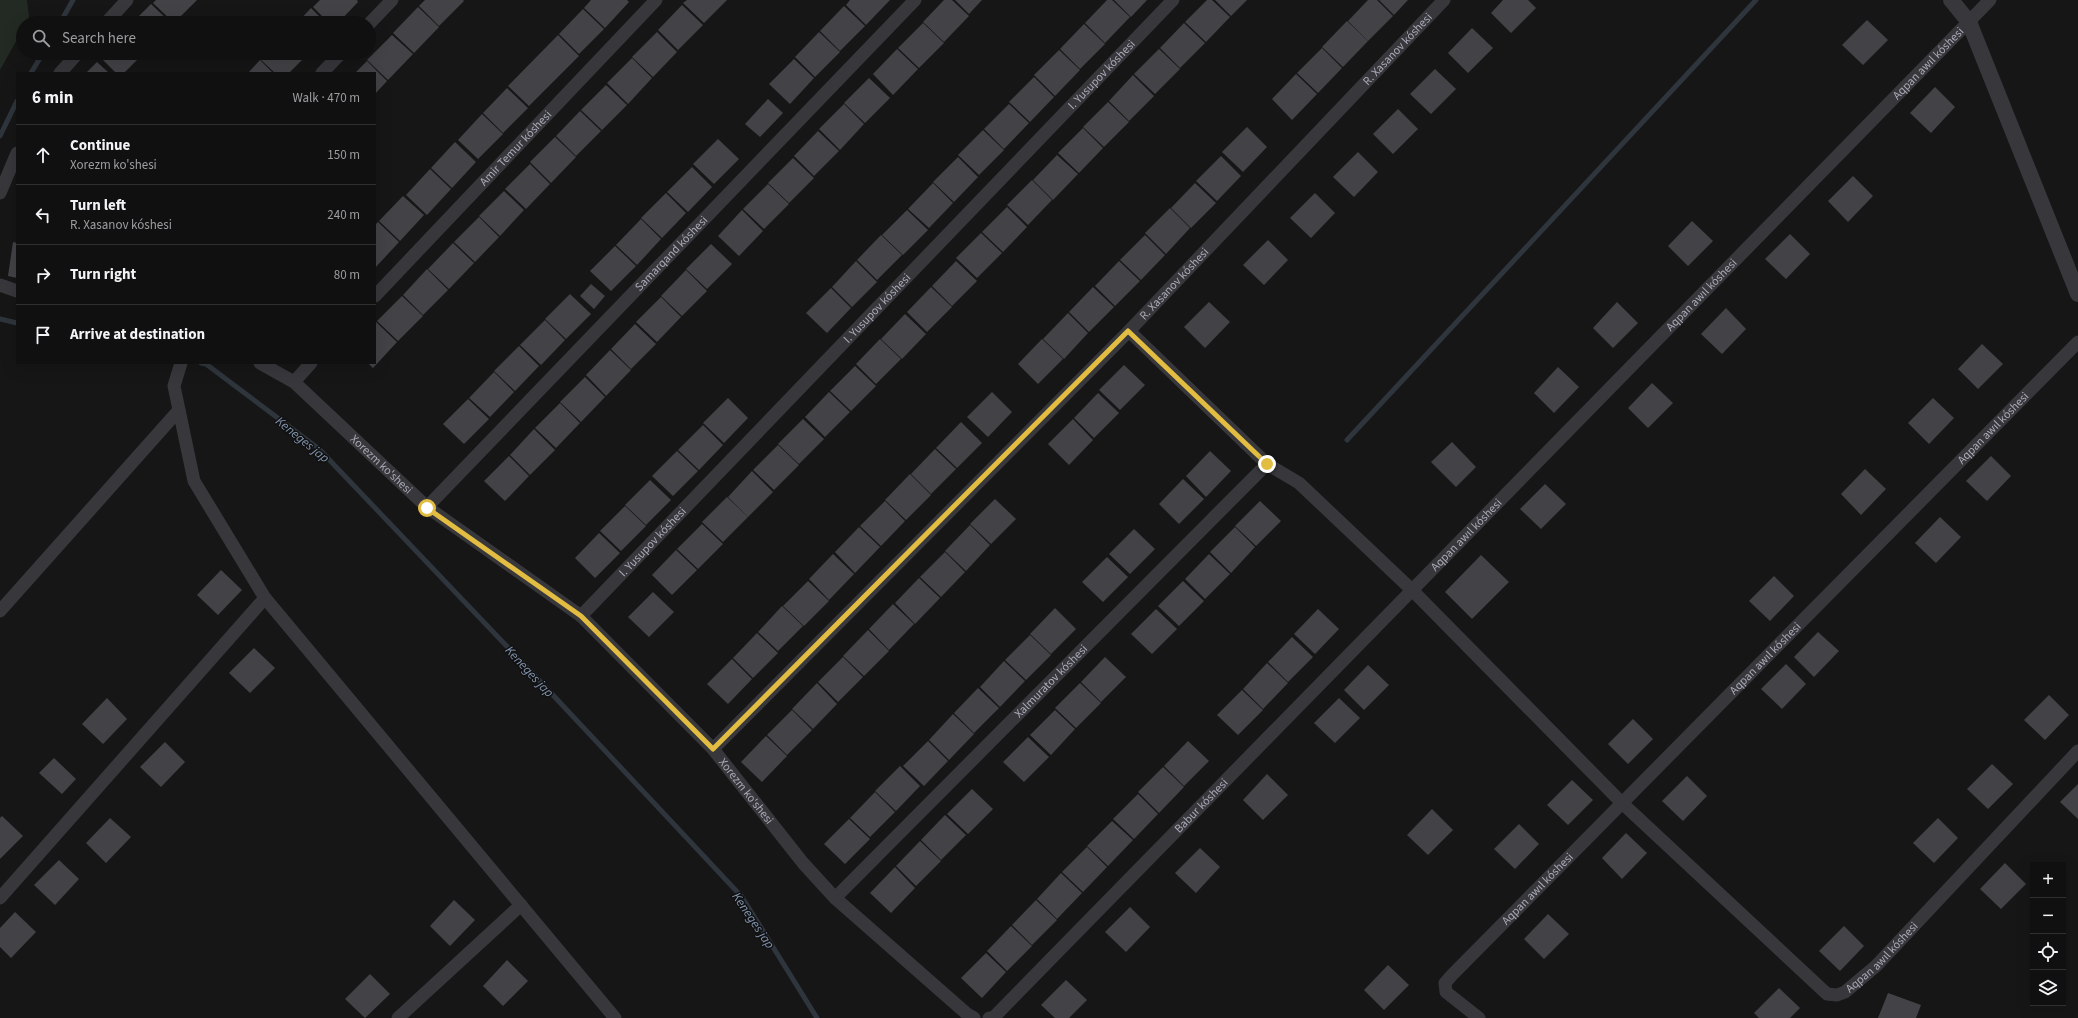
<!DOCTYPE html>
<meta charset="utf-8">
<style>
:root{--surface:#101011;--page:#1e1e1f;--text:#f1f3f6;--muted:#9c9d9f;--line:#303031}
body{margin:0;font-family:"Source Sans 3",sans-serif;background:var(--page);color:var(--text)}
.controls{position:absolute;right:12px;bottom:12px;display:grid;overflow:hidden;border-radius:0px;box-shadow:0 4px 16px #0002}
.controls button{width:36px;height:36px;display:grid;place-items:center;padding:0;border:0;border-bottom:1px solid var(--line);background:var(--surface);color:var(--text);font:20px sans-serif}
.stop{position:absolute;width:12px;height:12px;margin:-9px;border:3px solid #e2bd42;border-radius:50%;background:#fff}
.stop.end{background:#e2bd42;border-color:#fff;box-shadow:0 1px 4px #0008}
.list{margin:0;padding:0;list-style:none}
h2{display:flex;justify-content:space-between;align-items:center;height:52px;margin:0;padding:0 16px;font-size:17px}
h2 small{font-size:13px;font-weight:400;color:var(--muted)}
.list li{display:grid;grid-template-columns:26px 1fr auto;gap:12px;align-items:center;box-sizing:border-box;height:60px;padding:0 16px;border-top:1px solid var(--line)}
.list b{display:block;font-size:15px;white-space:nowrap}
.list p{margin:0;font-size:13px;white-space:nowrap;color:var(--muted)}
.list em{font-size:13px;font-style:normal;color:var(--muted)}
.icon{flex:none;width:22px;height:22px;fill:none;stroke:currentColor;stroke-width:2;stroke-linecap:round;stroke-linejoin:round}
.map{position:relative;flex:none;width:2078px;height:1018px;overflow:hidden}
.search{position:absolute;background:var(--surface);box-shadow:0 4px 16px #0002;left:16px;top:16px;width:360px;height:44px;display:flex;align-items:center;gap:10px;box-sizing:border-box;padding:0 14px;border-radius:22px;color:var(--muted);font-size:15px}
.panel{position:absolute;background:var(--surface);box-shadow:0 4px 16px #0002;left:16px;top:72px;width:360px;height:292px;border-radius:0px}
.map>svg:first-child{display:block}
</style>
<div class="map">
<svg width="2078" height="1018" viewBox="0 0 2078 1018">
<rect width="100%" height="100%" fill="#161617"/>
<path fill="#222a23" d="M0,0h27l2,17 -3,6h-3v6l-23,41z"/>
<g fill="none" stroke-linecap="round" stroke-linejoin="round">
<g stroke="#2f353c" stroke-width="5">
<path d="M60,23l13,-23"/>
<path d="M31,73l12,-20"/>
<path d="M0,136l17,-35"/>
<path d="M0,319l17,4"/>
<path d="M201,363l5,1 113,85 218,229 205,219 75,121"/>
<path d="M1347,440l409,-440"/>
</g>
</g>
<g fill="#434347">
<path d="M156,0h41l-23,23 -21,-20z"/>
<path d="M320,0h37l1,2 -20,21h-9l-16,-16z"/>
<path d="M425,0h38l1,1 -25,25 -20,-20z"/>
<path d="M591,0h36l2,2 -24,26 -21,-20z"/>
<path d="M687,0h40l-23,23 -21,-20z"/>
<path d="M850,0h40l-24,25 -20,-20z"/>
<path d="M944,0h8l17,16 -25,26 -21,-20z"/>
<path d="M955,0h27l-13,14z"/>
<path d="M1107,0h5l18,17 -25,26 -20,-20z"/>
<path d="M1114,0h33l-16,17z"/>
<path d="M1207,0h5l18,17 -24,25 -21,-20z"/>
<path d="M1215,0h32l-16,16z"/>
<path d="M1368,0h9l16,16 -25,25 -20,-20z"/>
<path d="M1379,0h29l-14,15z"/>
<path d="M1503,0h25l8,8 -25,25 -20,-20z"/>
<path d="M151,4l20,19h-39z"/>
<path d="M682,5l21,20 -25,25 -20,-20z"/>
<path d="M844,6l21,20 -25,25 -20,-20z"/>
<path d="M418,7l21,20 -25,26 -21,-20z"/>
<path d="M311,8l15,15h-29z"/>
<path d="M583,9l21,20 -25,25 -20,-20z"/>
<path d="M1867,20l21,20 -25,25 -21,-20z"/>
<path d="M1347,21l21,20 -25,26 -21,-20z"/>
<path d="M923,23l21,20 -25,25 -21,-20z"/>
<path d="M1184,23l21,20 -25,25 -20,-20z"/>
<path d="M1084,24l21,20 -25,25 -20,-20z"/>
<path d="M1472,28l21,20 -25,25 -20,-20z"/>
<path d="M657,32l20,20 -24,25 -21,-20z"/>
<path d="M819,32l21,20 -25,25 -20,-20z"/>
<path d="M392,35l21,19 -25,26 -21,-20z"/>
<path d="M558,35l21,21 -25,25 -16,-16 16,16 -25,25 -21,-20z"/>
<path d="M1322,48l20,20 -24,25 -21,-20z"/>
<path d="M897,49l21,20 -25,26 -20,-21z"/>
<path d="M1159,49l21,20 -25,25 -21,-20z"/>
<path d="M1059,50l21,20 -25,26 -21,-21z"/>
<path d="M103,53h41l-20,20h-8l-16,-16z"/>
<path d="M268,53h37l2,2 -18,18h-14l-14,-13z"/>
<path d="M632,58l20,20 -24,26 -21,-21z"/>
<path d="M794,59l20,19 -24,26 -21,-20z"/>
<path d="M260,60l13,13h-25z"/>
<path d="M367,61l20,20 -12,13v-21h-20z"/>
<path d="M97,62l12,11h-23z"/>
<path d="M1435,69l21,20 -25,25 -21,-20z"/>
<path d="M1296,74l21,20 -25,26 -20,-21z"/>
<path d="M1133,75l21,21 -25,25 -20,-20z"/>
<path d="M1034,77l20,20 -24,25 -21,-20z"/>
<path d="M869,78l21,20 -25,25 -21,-20z"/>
<path d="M606,85l21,20 -25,25 -21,-20z"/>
<path d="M1935,87l20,20 -24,26 -21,-20z"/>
<path d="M507,88l21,20 -25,25 -20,-20z"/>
<path d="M768,99l15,14 -23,24 -15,-13z"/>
<path d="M1108,102l21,20 -25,25 -21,-20z"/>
<path d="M844,104l20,20 -24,26 -21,-21z"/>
<path d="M1009,104l20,19 -25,26 -20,-20z"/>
<path d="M1398,109l20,20 -25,25 -20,-20z"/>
<path d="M580,111l21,20 -25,25 -20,-20z"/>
<path d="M482,114l21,20 -25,25 -20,-19z"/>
<path d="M1247,127l20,20 -24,25 -21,-20z"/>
<path d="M1083,128l20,20 -24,25 -21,-20z"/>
<path d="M983,130l21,20 -25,25 -21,-20z"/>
<path d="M818,131l21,20 -25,25 -20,-20z"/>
<path d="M555,137l21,20 -25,26 -21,-21z"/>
<path d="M718,139l21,20 -25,25 -21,-20z"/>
<path d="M455,142l21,20 -24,26 -21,-20z"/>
<path d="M1358,152l20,20 -24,25 -21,-20z"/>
<path d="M1057,155l21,19 -25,26 -20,-20z"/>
<path d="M1221,156l20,20 -24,25 -21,-20z"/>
<path d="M958,157l20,20 -24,25 -21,-20z"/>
<path d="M793,158l21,20 -25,25 -21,-20z"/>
<path d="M530,164l20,20 -24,25 -21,-20z"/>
<path d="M692,167l20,20 -24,25 -21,-20z"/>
<path d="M430,169l21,20 -24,26 -21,-20z"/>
<path d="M1853,176l20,20 -25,26 -20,-21z"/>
<path d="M1032,180l20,20 -24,25 -21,-20z"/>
<path d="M933,183l20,20 -24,25 -21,-19z"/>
<path d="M1195,183l21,20 -25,25 -20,-20z"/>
<path d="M768,184l21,20 -25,25 -21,-20z"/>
<path d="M504,191l20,19 -24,26 -21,-20z"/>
<path d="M666,193l20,20 -24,25 -21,-20z"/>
<path d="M1315,193l20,20 -24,25 -21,-20z"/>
<path d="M403,196l21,19 -24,26 -21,-20z"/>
<path d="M1007,207l20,20 -24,25 -21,-20z"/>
<path d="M1170,208l20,20 -24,26 -21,-21z"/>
<path d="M742,210l21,21 -24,25 -21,-20z"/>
<path d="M907,210l21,20 -25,25 -21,-20z"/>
<path d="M479,217l20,20 -24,25 -21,-20z"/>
<path d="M641,219l20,20 -24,26 -21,-20z"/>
<path d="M1692,221l21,20 -25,25 -20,-20z"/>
<path d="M378,222l21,20 -24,26v-43z"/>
<path d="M981,233l21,20 -25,25 -21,-20z"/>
<path d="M1790,234l20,20 -24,25 -21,-20z"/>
<path d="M881,235l21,20 -25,25 -20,-20z"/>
<path d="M1145,235l20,20 -24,25 -21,-20z"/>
<path d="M1268,240l20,20 -24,25 -21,-20z"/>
<path d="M13,242l4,1v35l-9,-2z"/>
<path d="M453,243l21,20 -25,26 -21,-20z"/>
<path d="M711,244l21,20 -25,25 -21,-20z"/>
<path d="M615,246l21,20 -25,25 -21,-20z"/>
<path d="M856,261l21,21 -25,25 -20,-20z"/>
<path d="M956,261l21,20 -25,25 -20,-20z"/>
<path d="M1119,261l21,20 -25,25 -20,-20z"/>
<path d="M427,269l21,21 -25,25 -20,-20z"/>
<path d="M686,270l21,21 -25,25 -21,-20z"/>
<path d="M591,284l14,12 -11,13 -14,-13z"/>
<path d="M931,287l21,20 -25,25 -20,-20z"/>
<path d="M1093,287l21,20 -25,25 -20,-20z"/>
<path d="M831,288l20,20 -24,25 -21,-20z"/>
<path d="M570,294l21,20 -25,25 -21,-20z"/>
<path d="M402,296l21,20 -25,25 -21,-20z"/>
<path d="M661,297l20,20 -24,25 -21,-20z"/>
<path d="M1209,302l21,20 -25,26 -21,-21z"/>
<path d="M1617,302l21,21 -25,25 -20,-20z"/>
<path d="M1726,308l20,21 -24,25 -21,-20z"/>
<path d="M1068,313l20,20 -24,26 -21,-20z"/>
<path d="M905,314l21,20 -24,25 -21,-20z"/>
<path d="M545,320l20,20 -24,25 -21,-20z"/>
<path d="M376,322l21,20 -24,26 -5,-5h7z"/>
<path d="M635,324l21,20 -25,25 -20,-20z"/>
<path d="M880,339l21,20 -25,25 -20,-20z"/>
<path d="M1042,339l21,20 -25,25 -20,-20z"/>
<path d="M1982,344l21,20 -25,25 -20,-20z"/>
<path d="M519,346l20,20 -24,25 -21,-20z"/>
<path d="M610,350l21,20 -25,26 -20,-21z"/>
<path d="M1124,365l21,20 -25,25 -21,-20z"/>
<path d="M855,366l21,20 -25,25 -21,-20z"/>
<path d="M1558,367l21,20 -25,26 -20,-20z"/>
<path d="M494,372l20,20 -24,25 -21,-19z"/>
<path d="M585,377l20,20 -24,25 -21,-20z"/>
<path d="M1652,383l21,20 -25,25 -20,-20z"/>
<path d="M829,392l21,20 -25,25 -20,-20z"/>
<path d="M992,392l20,20 -24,25 -21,-20z"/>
<path d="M1098,393l21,20 -25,25 -20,-20z"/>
<path d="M728,398l20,20 -24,25 -21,-20z"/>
<path d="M1933,398l21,20 -25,26 -21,-21z"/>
<path d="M468,399l21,20 -25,25 -21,-20z"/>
<path d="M560,403l20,20 -24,25 -21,-20z"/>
<path d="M803,419l21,20 -25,25 -21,-20z"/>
<path d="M1073,419l20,21 -24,25 -21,-21z"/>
<path d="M961,422l21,21 -25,25 -21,-20z"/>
<path d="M703,425l20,20 -24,25 -21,-20z"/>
<path d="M534,429l21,21 -25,25 -20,-20z"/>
<path d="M1452,442l24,25 -20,20 -25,-25z"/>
<path d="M778,445l21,20 -25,25 -21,-20z"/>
<path d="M935,449l21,20 -25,25 -20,-20z"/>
<path d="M677,451l21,20 -25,25 -21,-20z"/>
<path d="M1210,451l21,20 -25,26 -20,-21z"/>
<path d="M509,456l20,20 -24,25 -21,-20z"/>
<path d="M1991,456l20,20 -24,25 -21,-20z"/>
<path d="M1865,469l21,20 -25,26 -20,-21z"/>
<path d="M752,471l21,21 -25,25 -20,-20z"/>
<path d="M910,474l21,21 -25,25 -21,-20z"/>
<path d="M1183,479l21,20 -25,25 -20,-20z"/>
<path d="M650,480l21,20 -25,25 -21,-20z"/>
<path d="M1545,484l21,20 -25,25 -21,-20z"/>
<path d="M727,497l21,20 -25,25 -21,-20z"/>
<path d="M995,499l21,20 -25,25 -21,-20z"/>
<path d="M885,501l20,20 -24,25 -21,-20z"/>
<path d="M1260,501l21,20 -25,25 -21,-20z"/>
<path d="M625,506l21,20 -25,25 -21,-20z"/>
<path d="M1940,517l21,20 -25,26 -21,-20z"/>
<path d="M702,524l21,20 -25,25 -21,-20z"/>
<path d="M970,525l20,20 -24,26 -21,-20z"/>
<path d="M859,527l21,20 -25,26 -20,-21z"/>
<path d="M1235,527l20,20 -24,26 -21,-21z"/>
<path d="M1134,529l21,20 -25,25 -21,-20z"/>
<path d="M599,533l21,20 -25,25 -20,-20z"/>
<path d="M676,550l21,20 -25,25 -20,-20z"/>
<path d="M945,552l20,20 -24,25 -21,-20z"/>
<path d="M833,554l21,20 -25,26 -20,-21z"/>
<path d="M1209,554l21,20 -25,25 -20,-20z"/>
<path d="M1481,555l28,27 -37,37 -27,-27z"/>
<path d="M1107,557l21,20 -25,25 -21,-20z"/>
<path d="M221,570l21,20 -24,25 -21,-20z"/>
<path d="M1774,576l20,20 -24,25 -21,-20z"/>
<path d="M919,578l21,20 -25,26 -20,-21z"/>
<path d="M808,581l21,20 -25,25 -21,-20z"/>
<path d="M1183,581l21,20 -25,25 -21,-20z"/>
<path d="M653,592l21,20 -25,25 -21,-20z"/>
<path d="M893,604l21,20 -25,26 -20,-21z"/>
<path d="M782,606l21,20 -25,25 -20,-19z"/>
<path d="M1055,608l21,21 -25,25 -21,-20z"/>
<path d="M1156,609l21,20 -25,25 -21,-20z"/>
<path d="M1318,609l21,20 -24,25 -21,-20z"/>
<path d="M868,630l21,21 -25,25 -21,-20z"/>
<path d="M1818,632l21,19 -25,26 -20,-20z"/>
<path d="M757,633l21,20 -25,25 -20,-20z"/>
<path d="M1030,635l21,20 -25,25 -21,-20z"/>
<path d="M1292,637l21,20 -25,25 -20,-20z"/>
<path d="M254,648l21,20 -25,25 -21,-20z"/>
<path d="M843,657l20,20 -25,25 -20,-20z"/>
<path d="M1105,657l21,20 -25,25 -20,-20z"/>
<path d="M732,659l20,20 -24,25 -21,-20z"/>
<path d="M1004,661l21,20 -25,26 -20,-20z"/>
<path d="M1267,663l21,20 -25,26 -20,-20z"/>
<path d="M1786,664l20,20 -24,25 -21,-20z"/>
<path d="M1368,665l21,20 -25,25 -20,-20z"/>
<path d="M817,683l20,21 -24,25 -21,-20z"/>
<path d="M1080,683l21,20 -25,25 -21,-20z"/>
<path d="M978,688l21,20 -25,25 -20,-20z"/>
<path d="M1242,690l21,20 -25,25 -21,-20z"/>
<path d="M2049,695l20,20 -24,25 -21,-20z"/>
<path d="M107,698l20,21 -24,25 -21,-20z"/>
<path d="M1339,698l21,20 -25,25 -21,-20z"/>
<path d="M792,710l20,20 -25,25 -20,-20z"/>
<path d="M1055,710l20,19 -24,26 -21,-20z"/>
<path d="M953,714l21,20 -25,26 -20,-20z"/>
<path d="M1633,719l20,20 -25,25 -20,-20z"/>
<path d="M766,736l21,20 -25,26 -21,-20z"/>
<path d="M1028,737l21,20 -25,25 -21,-20z"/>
<path d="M928,741l20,20 -24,25 -21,-20z"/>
<path d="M1188,741l21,20 -25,25 -20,-20z"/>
<path d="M165,742l20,20 -24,25 -21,-20z"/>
<path d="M54,758l22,21 -14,15 -23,-21z"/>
<path d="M1992,764l21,20 -25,25 -21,-20z"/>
<path d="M900,766l20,20 -24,25 -21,-20z"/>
<path d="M1163,767l21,20 -25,26 -21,-21z"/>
<path d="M1267,774l21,21 -25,25 -20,-20z"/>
<path d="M1687,776l20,20 -24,25 -21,-20z"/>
<path d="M1572,780l21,20 -25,25 -21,-20z"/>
<path d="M2078,784v35l-18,-17z"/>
<path d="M972,789l21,20 -25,25 -21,-20z"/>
<path d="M875,792l20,20 -25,25 -20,-19z"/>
<path d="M1138,794l20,20 -24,25 -21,-20z"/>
<path d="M1432,809l21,21 -25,25 -21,-20z"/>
<path d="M945,815l21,20 -25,25 -20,-20z"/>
<path d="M2,816l21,20 -23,23v-41z"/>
<path d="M110,818l21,19 -25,26 -20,-20z"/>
<path d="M1938,818l20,20 -24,25 -21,-20z"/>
<path d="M849,819l21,20 -25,25 -21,-20z"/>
<path d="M1112,821l21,19 -25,26 -21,-20z"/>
<path d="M1519,824l20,20 -24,25 -21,-20z"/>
<path d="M1626,833l21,20 -25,26 -20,-21z"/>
<path d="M920,841l21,20 -25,25 -20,-20z"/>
<path d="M1087,847l20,20 -24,25 -21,-20z"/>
<path d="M1200,848l20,19 -24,26 -21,-20z"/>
<path d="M59,860l20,19 -24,26 -21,-20z"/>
<path d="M2005,863l21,21 -25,25 -21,-20z"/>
<path d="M895,867l20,21 -24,25 -21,-20z"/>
<path d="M1061,873l21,20 -25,26 -20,-20z"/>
<path d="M454,900l21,20 -25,26 -20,-20z"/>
<path d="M1036,900l21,20 -25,25 -20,-20z"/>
<path d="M1130,907l20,20 -24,25 -21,-20z"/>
<path d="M15,912l21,20 -25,26 -11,-11v-19z"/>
<path d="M1548,914l21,20 -25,25 -20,-20z"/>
<path d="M1011,926l21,20 -25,25 -20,-20z"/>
<path d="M1844,926l20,20 -24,25 -21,-20z"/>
<path d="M986,953l20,19 -24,26 -21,-20z"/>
<path d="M507,960l21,21 -25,25 -20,-20z"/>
<path d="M1388,965l21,20 -25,25 -20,-20z"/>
<path d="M370,974l20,20 -25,24 -20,-19z"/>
<path d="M1066,980l21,20 -18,18h-14l-14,-13z"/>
<path d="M1779,988l21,20 -10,10h-31l-5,-5z"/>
<path d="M1888,993l33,12 -5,13h-38z"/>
</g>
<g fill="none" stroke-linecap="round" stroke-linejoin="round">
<g stroke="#37373c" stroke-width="13">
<path d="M106,23l21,-23"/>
<path d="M369,24l23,-24"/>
<path d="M60,73l18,-20"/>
<path d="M322,73l19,-20"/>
<path d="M0,193l17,-40"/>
<path d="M0,285l17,6"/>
<path id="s1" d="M375,296l281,-296"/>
<path id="s2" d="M1129,331l138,133 32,19 113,107 210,213 205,191 10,1 8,-3 31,-26 202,-215"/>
<path d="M181,363l-7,23 20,95 71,117 350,420"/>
<path id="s3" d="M260,363l34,19 133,125 154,109 132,133 90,114 32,35 132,116 7,4"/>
<path d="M294,382l17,-19"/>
<path id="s4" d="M427,507l488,-507"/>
<path d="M0,611l179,-201"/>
<path id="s5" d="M581,616l592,-616"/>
<path id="s6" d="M713,749l416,-418 315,-331"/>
<path d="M0,898l265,-300"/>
<path id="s7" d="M835,898l432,-434"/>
<path d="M398,1018l123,-113"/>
<path id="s8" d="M989,1018l5,-1 996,-1017"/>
<path id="s9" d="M1479,1018l-33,-26 -1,-9 7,-8 626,-633"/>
</g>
<path stroke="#37373c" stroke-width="16" d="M1951,0l18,22 109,272"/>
</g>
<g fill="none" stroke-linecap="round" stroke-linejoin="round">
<path stroke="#e2bd42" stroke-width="5" d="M427,508l154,108 132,133 415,-418 139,133"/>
</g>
<g text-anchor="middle" stroke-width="3" stroke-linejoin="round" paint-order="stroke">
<g font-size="12" fill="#a9abb6" stroke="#111112">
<text dy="4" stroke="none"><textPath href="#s6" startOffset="979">R. Xasanov kóshesi</textPath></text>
<text dy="4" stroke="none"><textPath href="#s8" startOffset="1340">Aqpan awıl kóshesi</textPath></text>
<text dy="4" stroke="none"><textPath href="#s5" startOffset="751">I. Yusupov kóshesi</textPath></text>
<text dy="4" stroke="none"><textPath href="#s1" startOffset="204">Amir Temur kóshesi</textPath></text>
<text dy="4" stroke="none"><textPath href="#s4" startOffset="352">Samarqand kóshesi</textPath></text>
<text dy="4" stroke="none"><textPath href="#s6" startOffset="655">R. Xasanov kóshesi</textPath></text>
<text dy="4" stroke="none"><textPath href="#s8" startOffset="1016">Aqpan awıl kóshesi</textPath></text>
<text dy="4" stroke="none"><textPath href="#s5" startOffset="427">I. Yusupov kóshesi</textPath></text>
<text dy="4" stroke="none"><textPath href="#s9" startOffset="831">Aqpan awıl kóshesi</textPath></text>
<text dy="4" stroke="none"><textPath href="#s3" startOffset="159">Xorezm ko'shesi</textPath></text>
<text dy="4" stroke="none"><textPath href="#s8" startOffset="680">Aqpan awıl kóshesi</textPath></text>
<text dy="4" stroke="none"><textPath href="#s5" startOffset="103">I. Yusupov kóshesi</textPath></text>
<text dy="4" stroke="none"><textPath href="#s9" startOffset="507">Aqpan awıl kóshesi</textPath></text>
<text dy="4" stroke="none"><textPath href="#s7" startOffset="306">Xalmuratov kóshesi</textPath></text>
<text dy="4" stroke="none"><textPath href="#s3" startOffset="651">Xorezm ko'shesi</textPath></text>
<text dy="4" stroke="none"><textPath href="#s8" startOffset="301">Babur kóshesi</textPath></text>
<text dy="4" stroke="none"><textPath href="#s9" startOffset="183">Aqpan awıl kóshesi</textPath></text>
<text dy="4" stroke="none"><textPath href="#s2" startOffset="1033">Aqpan awıl kóshesi</textPath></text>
</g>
<g font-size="13" font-style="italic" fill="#8395ae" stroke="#111112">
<text transform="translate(303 439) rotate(39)" y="5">Keneges jap</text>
<text transform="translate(530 671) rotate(47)" y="5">Keneges jap</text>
<text transform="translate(754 920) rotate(56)" y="5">Keneges jap</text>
</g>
</g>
</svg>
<div class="controls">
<button>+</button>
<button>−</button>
<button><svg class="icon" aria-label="locate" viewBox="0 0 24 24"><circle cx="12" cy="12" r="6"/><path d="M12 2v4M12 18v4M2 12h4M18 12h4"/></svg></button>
<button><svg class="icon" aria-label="layers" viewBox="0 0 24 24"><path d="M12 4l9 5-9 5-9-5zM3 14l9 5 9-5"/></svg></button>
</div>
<div class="stop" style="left:427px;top:508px"></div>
<div class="stop end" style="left:1267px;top:464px"></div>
<div class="search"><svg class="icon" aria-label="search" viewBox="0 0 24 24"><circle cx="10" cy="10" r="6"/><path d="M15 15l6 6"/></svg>Search here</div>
<section class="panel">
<h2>6 min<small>Walk · 470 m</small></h2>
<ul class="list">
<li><svg class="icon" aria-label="ahead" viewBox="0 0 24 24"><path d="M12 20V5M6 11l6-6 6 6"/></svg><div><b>Continue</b><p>Xorezm ko'shesi</p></div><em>150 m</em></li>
<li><svg class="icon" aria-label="left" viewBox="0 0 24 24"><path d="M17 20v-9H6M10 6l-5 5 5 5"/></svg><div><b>Turn left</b><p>R. Xasanov kóshesi</p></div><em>240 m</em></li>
<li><svg class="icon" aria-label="right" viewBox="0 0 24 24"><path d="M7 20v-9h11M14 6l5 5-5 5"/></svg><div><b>Turn right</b></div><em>80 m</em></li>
<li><svg class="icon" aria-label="arrive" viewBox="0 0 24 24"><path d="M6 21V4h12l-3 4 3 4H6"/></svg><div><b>Arrive at destination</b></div></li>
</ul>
</section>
</div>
